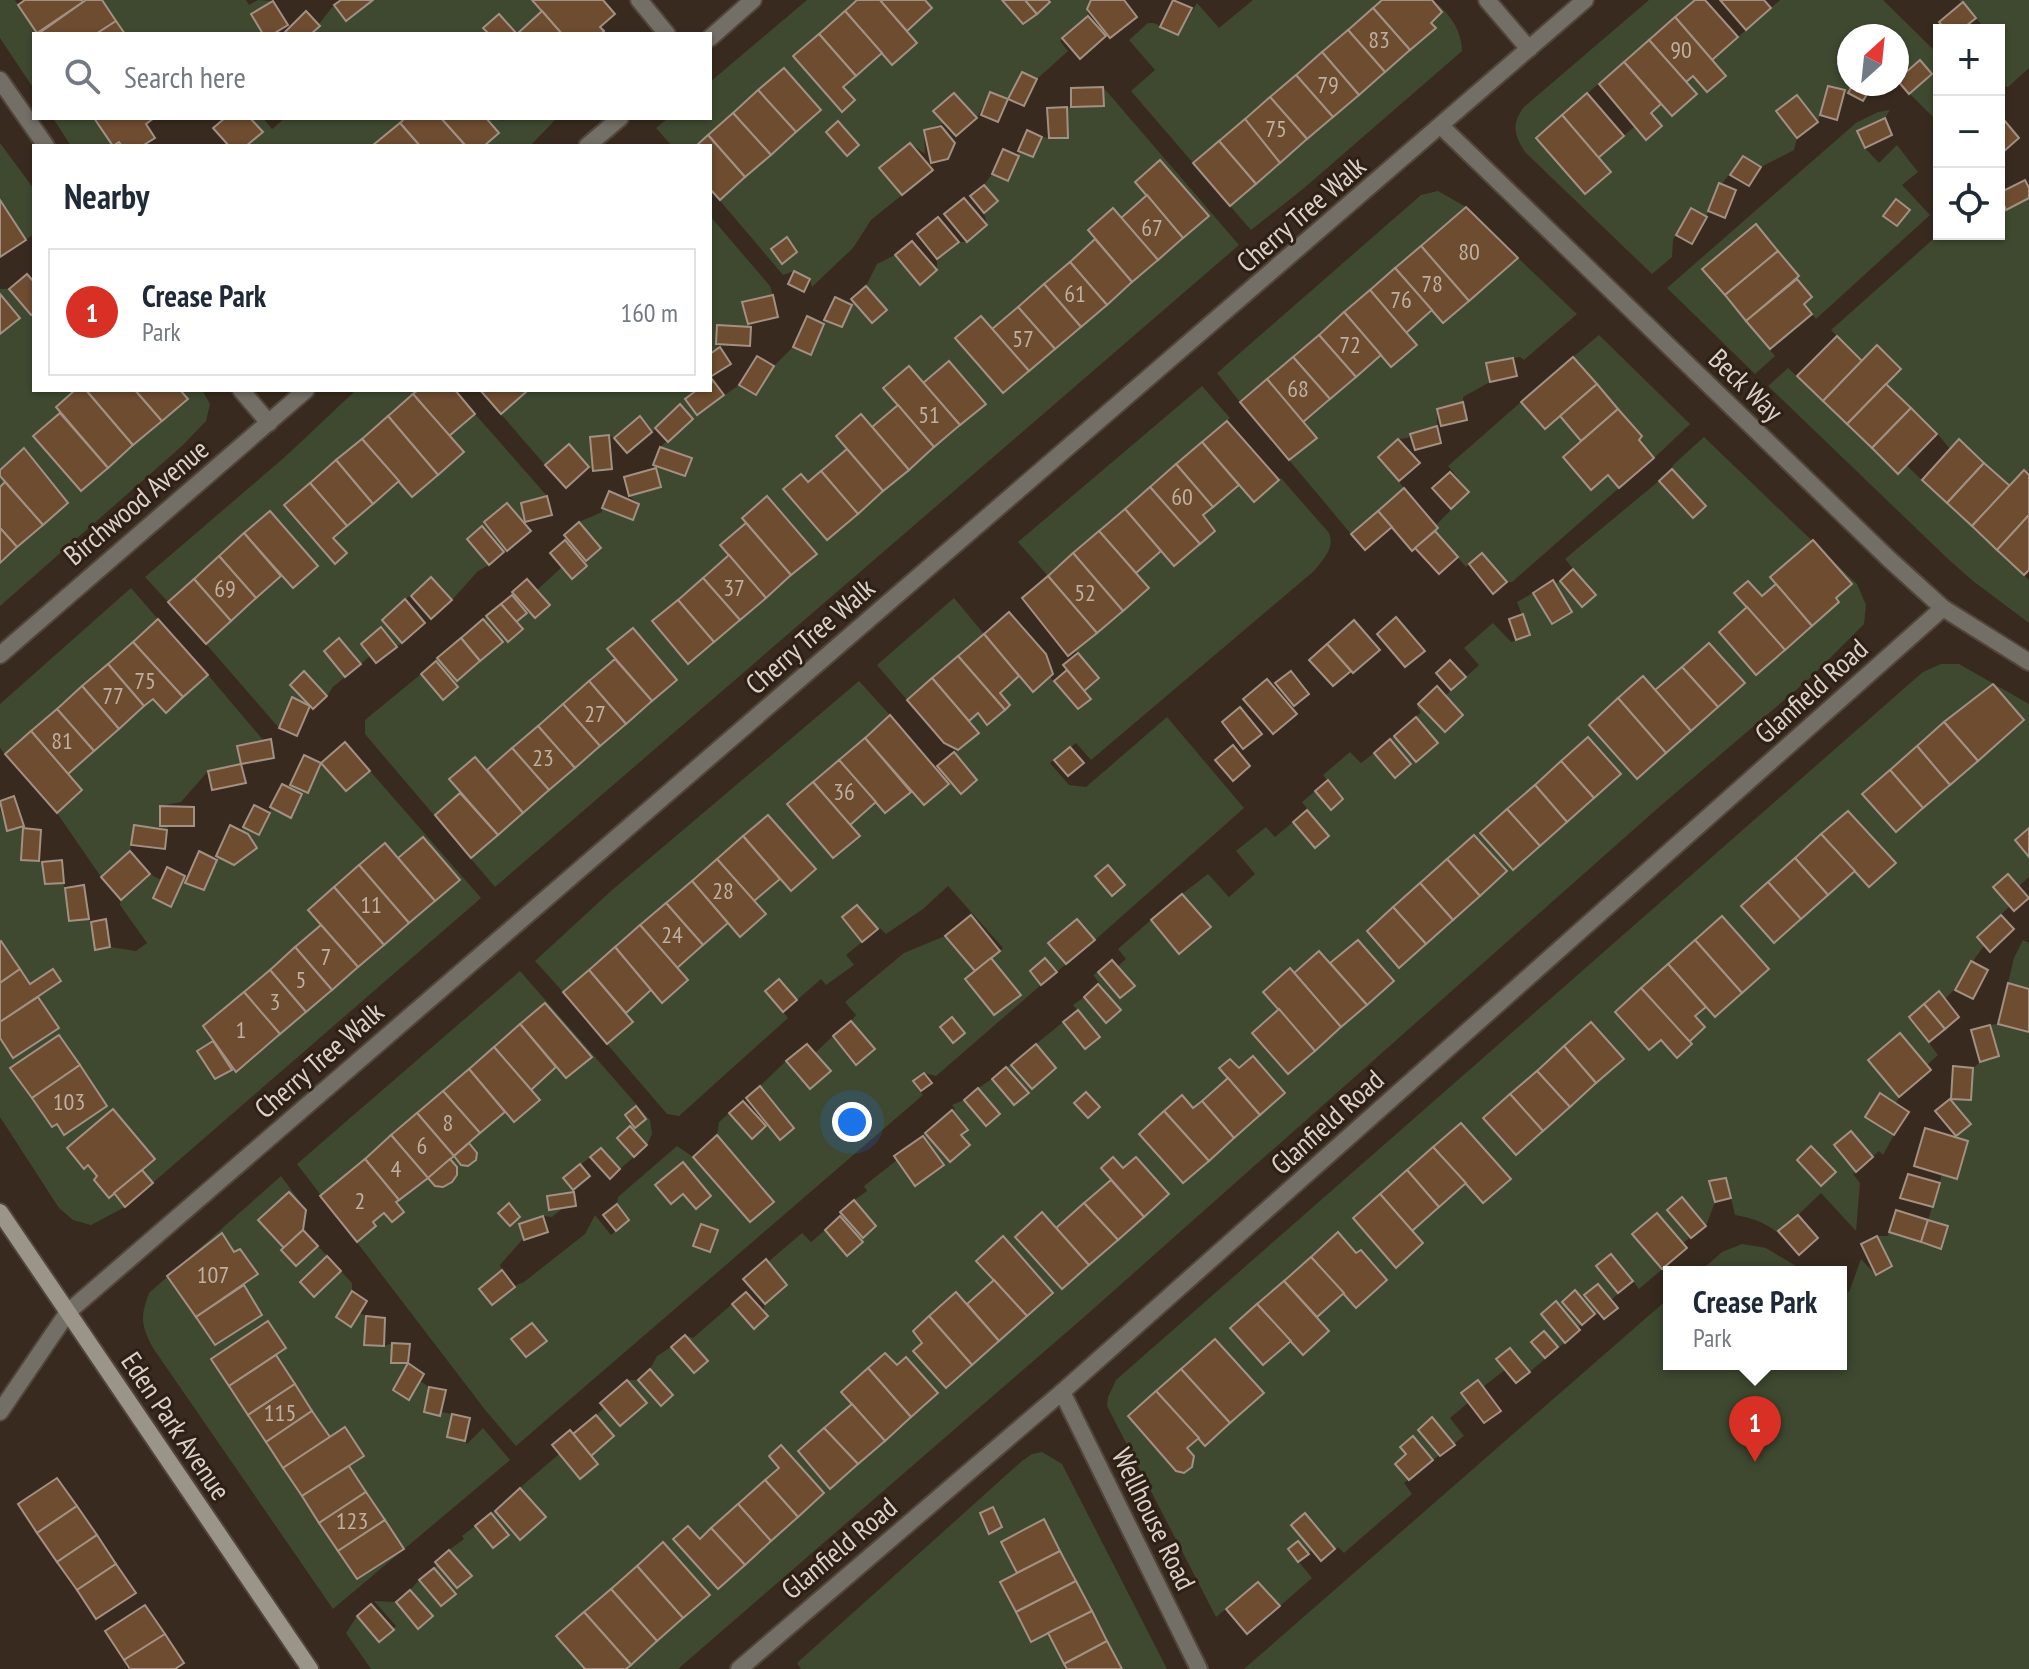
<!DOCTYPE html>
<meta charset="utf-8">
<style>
:root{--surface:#fff;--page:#f6f6f7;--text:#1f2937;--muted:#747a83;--line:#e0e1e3;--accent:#d93025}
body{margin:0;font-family:"PT Sans Narrow",sans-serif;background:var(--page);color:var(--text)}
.controls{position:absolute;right:24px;top:24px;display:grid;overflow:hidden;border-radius:0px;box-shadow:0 2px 6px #0004}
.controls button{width:72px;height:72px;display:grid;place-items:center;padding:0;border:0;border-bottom:2px solid var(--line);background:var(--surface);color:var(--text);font:40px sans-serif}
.compass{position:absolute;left:1837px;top:24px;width:72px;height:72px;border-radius:50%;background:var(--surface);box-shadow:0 2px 6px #0004;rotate:27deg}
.you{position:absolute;left:852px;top:1122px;width:28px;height:28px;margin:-20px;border:6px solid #fff;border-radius:50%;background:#1a73e8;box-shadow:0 0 0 12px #1a73e833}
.badge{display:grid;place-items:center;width:52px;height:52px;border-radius:50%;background:var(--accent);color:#fff;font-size:26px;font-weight:700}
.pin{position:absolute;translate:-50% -66px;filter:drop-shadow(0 2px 4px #0008)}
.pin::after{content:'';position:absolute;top:42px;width:28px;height:24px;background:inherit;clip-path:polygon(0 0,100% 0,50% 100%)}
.popup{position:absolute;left:1663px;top:1266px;width:184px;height:104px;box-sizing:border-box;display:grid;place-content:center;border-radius:0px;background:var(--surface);filter:drop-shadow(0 2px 6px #0005);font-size:26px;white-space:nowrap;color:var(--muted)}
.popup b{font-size:30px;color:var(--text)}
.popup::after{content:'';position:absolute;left:50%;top:100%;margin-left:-16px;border:16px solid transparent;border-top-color:var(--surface)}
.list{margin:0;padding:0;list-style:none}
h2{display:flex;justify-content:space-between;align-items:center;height:104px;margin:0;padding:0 32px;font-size:34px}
h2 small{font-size:26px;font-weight:400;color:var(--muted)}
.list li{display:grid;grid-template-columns:52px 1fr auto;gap:24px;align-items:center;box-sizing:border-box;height:128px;margin:0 16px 16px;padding:0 16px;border:2px solid var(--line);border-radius:0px}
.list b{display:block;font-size:30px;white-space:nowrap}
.list p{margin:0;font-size:26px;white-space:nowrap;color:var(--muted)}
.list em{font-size:26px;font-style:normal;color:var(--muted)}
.icon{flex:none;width:44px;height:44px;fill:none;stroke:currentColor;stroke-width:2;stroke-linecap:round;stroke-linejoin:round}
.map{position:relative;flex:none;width:2029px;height:1669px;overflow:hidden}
.search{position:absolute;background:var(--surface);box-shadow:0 2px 6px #0004;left:32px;top:32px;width:680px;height:88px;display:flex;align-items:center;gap:20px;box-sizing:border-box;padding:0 28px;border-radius:0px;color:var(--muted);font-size:30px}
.panel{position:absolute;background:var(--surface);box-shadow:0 2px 6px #0004;left:32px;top:144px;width:680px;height:248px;border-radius:0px}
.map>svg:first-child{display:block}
</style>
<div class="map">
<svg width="2029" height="1669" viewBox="0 0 2029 1669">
<rect width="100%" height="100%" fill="#382a1e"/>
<g fill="#3f4930">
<path d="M0,0h15l23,34h-4v55l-34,-51z"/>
<path d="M102,0h144l3,5 9,-5 15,1 -22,13 12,20h-138z"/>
<path d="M373,0h159l10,11 -25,23 -18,-19 -15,13 5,6h-178l23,-29 12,16z"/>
<path d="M807,0h284l-4,9 1,7 -28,25 8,10 -31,28 -15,-7 -14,27 -18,-7 -13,26 -43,-6 10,11 -20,7 1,24 -15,-11 -30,25 22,27 -31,25 -18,28 -41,39 -2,-8 -16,-8 -11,4 -73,-86v-43h-38l-16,-18 12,-10h42v-36z"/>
<path d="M1253,0h129l-189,163 -62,-72 24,-21 -26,-30 19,-17h6l24,12 19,-32 22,25z"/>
<path d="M1432,0c16,11 30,30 30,51l-159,138 -52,41 -21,-24 205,-177 -4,-6 11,-11z"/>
<path d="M1649,0h46l-159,138 49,55 13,-35 37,-32 11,13 16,-12 -11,-14 10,-9 11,12 25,-22 -11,-12 7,-6 14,16 19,-16 -14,-16 68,-60h103l56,55v68l-42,-42v-45h-48v48h4l-5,9 -20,-7 -10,36 -21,-27 -21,16 21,27 -3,12 -33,17 -18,-11c-15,23 -30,32 -36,61l-16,-9 -18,32 -1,17 -20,17 -127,-122c-11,-17 -14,-28 -1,-45z"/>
<path d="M1959,0h70v68l-21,19 -9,-2v-55h-18l3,-3z"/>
<path d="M1103,87l136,158 -744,642 -130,-153v-14l56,-46 22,25 15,-13 -22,-25 1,-3 20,23 46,-39 -20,-23 3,-3 22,26 8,-20 11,-9 -15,-18v-3l38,13 -13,-15 25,-23 10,12 14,-13v-5l15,-13 -22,-26 23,-10v-4l31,12 6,-16 -10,-8 32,-9 -8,-22 32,11 6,-18 -31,-11 33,-28 -13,-14 -28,27 -12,-15 -26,21 -5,-3 -19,2 3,34 -24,-27 -24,21 -65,-75h217l-12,9 12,16 42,-30 17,10 18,-29 19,-19 18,8 13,-35 18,7 10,-22 -1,-6 21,24 15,-13 -21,-24 11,-22 18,-9 25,29 17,-14v-11l22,-17h8l20,-17 -3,-12 14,-12 -14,-16 8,-11 16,7 11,-25 -1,-5 15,6 9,-20 25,1v-31l37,-1z"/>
<path d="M1890,110l-5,8 -28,14 8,16 14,15 18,-18 21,27 -16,13 28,30 -114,104 -12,-15 8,-7 -15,-18 2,-4 -43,-51 -53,45 72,87 -20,18 -88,-86 189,-165 22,-11z"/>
<path d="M53,118h41l18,27 7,-3 3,4h-51z"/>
<path d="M250,118h13l9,11 13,-11h214l3,3 4,-3h51l-27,28h-284l16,-14z"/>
<path d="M0,143l34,46v45l-34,23z"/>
<path d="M1438,191l28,16 -226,195 -23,-29 204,-178z"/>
<path d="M1999,197l7,13 23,-12v277l-5,-4 -14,15 -50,-47 -10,10 -13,-16 -51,-49 14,-16 -23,-22 -15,15 -31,-31 108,-96h60z"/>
<path d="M710,216l60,70 3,9 -30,7 5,22 3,3 -34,-2 -1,19 15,20 -17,11 -4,6z"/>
<path d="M1518,258l59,56 -53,46 -4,-3 -33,6 3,19 -27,15v5l-26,7v17l-26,8 -3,4 -10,1 -20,17 26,32 -53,46 -62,-74 28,-22 -14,-16 78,-67 11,12 25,-21 -11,-13 26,-23 12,13z"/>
<path d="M0,289h9l21,26 4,-2v77h168l8,14 -4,17 -24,25 -182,160v-272l20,-16 -20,-24z"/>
<path d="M1599,335l91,89 -36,34 -15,-18 3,-4 -69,-79z"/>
<path d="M1788,368l110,106 8,-9 123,115v43l-56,-42 -26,-23 -179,-172z"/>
<path d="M1202,386l28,32 -182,158 -30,-34z"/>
<path d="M356,390h62l-133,115 61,48 -13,-15 66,-57 13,16 51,-44 -14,-17 26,-22 72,82 -26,7 4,19 -18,-19 -23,19 23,29 -3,1 -22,-26 -15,12 22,27 -11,6 -26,29 -21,-22 -49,41 20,24 -5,4 -16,-20 -20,16 9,13 -9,8 -22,-25 -15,11 21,27 -12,10 -6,9 -23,-24 6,34 -18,-8 -13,30 -73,-84 75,-68 12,12 25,-22 -48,-55 -102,91 -23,-25 141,-121z"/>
<path d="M1521,402l24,27 15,-13 21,25 -18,16 45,18 11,13 -107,94h-5l-25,-29 -16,14 -31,-36 3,-3 -2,-3 33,-33 -21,-26z"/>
<path d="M1704,437l153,147 9,21 -2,19 -54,54 -152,130 -575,510 -405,351h-307l-25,-36 11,-17 22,26 17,-16 -22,-25 22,1 22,26 -8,-38 9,-10 23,26 14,-12 -22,-26 3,-3 20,23 14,-12 -22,-26 15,-11 -2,-3 13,-10 18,21 16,-12 -18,-22 4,-2 25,28 25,-22 -25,-29 2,-2 37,-32 21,25 18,-14 -7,-9 23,-20 -18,-21 8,-7 16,18 26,-23 -19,-23h11l23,25 12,-10 -23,-26 7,-13 14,-9 23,25 14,-11 -23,-26 8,3 39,-34 22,24 14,-12 -5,-5 2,-7 22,-19 -19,-23 34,-29 9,9 14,-12 22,25 16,-13 -23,-26v-4l22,26 14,-12 -22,-26 13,-9 -3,-5 33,-26 18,26 29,-20 -21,-30 2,-3 44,12 -8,-10 7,-6 -16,-19 3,-1 -3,-4 12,-5 22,26 14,-12 -22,-26 14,-9 22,26 14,-12 -22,-26 5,-2 22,24 23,-21 -20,-24 27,-22 22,27 15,-12 -27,-32 11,-8 22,26 14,-13 -27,-35 5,-3 22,26 14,-13 -16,-19 8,-7 -8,-10 33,-29 28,34 31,-26 -28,-34 26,-20 21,23 26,-23 -19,-23 30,-24 9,10 18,-15 22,26 14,-11 -27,-35 13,-11 16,18 12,-9 -20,-25 27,-23 11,11 13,-10 21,25 16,-14 -21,-25 4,-3 22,25 22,-18 -22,-26 5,-5 -4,-5 1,-3 27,28 18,-16 -18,-20 34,-31 -15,-17 29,-25 18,19 19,-6 -13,-34 16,-9 19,30 3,-39 5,-3 22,26 14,-11 -31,-37 13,-11 81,-67 34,36 12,-11 -33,-37 1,-4z"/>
<path d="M1281,478l48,55c6,16 -6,26 -15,38l-223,189 -15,-17 -26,20 19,22 17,2 81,-70 77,91 -149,132 -18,-21 -28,23 17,22 -9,8 -12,-14 -15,12 11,15 -105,91 -12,-3 -10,8 9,14 -407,351 -30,-35 -189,-247 223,-193 130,149 2,14 -5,11 -17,-19 -13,12 17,19 -14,12 -19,-20 -38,29 11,14 -26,4 2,14 13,-2 -11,9 -9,-1 -43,49 2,5 12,16 10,-4 61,-48 10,-19 16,20 18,-15 -12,-16 1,-7 59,-51 16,11 57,65 24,-21 -57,-66 2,-13 10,-9 22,26 17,-14 12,15 14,-12 -34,-42 26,-25 25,28 20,-18 -16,-18 18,-17 23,28 18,-14 -23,-29 5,-6 -11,-13 59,-49 41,-17 30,35 20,44 25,-20 -29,-37 12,-10 -55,-62 -25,23 -37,25 -6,-6 -2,1 -21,-24 -15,12 20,25 -16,13 8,10 -28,20 -5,-6 -24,21 -18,-21 -13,12 22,27 -109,98 -12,-2 -60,-70 26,-22 -7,-9 25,-23 11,12 26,-21 -11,-13 51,-45 13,14 25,-22 -12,-14 26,-22 11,12 25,-22 -47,-54 -206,177 -28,-31 76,-70 248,-210 31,34 -102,89 72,32 -10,-11 26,-23 9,11 26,-21 13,13 27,-22 10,11 16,-13 -23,-29 25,-19 -10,-12 9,-8 10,11 22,-18 -10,-13 19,-17 14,15 17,-14 27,32 13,-10 -6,-8 15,-13 -24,-28 73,-61 -12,-16 25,-22 54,-20 -12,-16 36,-30 15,17z"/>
<path d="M131,588l27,31 -153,135 -5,-6v-44z"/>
<path d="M954,598l30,36 -77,66 -30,-35z"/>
<path d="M1941,664h18l70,40v124l-14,12 14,17v20l-10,9 -11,-12 -14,12 16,20 -32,30 7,9c-15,17 -23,39 -40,54l-7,-7 -29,24 29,39 -11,10 -27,-31 -32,26 31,37 -3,6 -16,-9 -14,23 28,18 -11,20 -4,-4 -26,23 7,9 -4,48 -35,-38 -23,22 20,23 -19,17c-21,-24 -31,-34 -64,-40l-4,-17 -16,4 -9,24 -23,17 4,5 -48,41 -6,-8 -22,19 7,8 -14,11 -6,-7 -20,15 2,3 -64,53 -11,-13 -21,16 17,25 -17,12 -16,-20 -18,15 14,18 -60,47 8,11 -68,59 -6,-6 -17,14 -9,-11 -13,12 13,16 -32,28 -22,-24 -42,35 -109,-211 1,-9 8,-17 792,-695 15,-13z"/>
<path d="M208,675l55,65 -25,6 3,18 -33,7 -27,31 -21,4v20h8l-1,4 -33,-4 -4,25 -29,26 -44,-64 25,-23 -14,-16 85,-75 13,14z"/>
<path d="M321,763l25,28 24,-20 111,127 -356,309 -34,18 -18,-5 -14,-12 -59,-91v-307l7,21 16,-3 -2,32 21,2 3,22 19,-1 5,38 20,-2 6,30 15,-2 26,4 11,-8 -27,-38 1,-5 29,-26 11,6 -8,18 17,9 15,-31 1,7 18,7 13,-30 -1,-4 18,9 23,-17 -9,-14 -7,-3 2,-4 16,7 11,-21v-6l21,10 11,-23 -13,-6 1,-3 18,8z"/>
<path d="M2023,940l6,3v46l-21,-6 6,-25z"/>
<path d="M1998,1024l31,8v637h-785l425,-371v66h172v-75l8,3 12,-33 15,16 16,-9 -15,-30h11l1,-4 52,16 7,-22 -20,-6 14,-46 15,4 11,-37 -12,-5 15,-12 -20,-25 20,1 2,-32 7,-6 19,-6 -9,-31z"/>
<path d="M281,1176l25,34 -17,-18 -31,28 26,28 -3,2 15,16 22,-20 9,10 -27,26 14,15 27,-26 11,12v8l-16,26 15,10 9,-14 6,3 18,30 8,-3 -1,19 17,1 -15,27 15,9 12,-18 9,6 -5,25 15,4 2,-4 11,2 -5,23 18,4 2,3 16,-16 27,32 -177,149 -180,-261c-12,-23 -13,-30 -4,-55z"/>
<path d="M1742,1244l24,4 40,24h-107l23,-20z"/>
<path d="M1042,1452l20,12 105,205h-366l-4,-6 225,-202 10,-7z"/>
</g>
<g fill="#6d4c2f" stroke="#a29082" stroke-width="2">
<path d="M25,0h57l1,2 -46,31 -19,-28z"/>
<path d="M86,0h16l14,21 -20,13h-58z"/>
<path d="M341,0h32l-27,21 -12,-16z"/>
<path d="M532,0h71l12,14 -15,13 4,4 -3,3h-39z"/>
<path d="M857,0h23l37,43 -25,22 -47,-54z"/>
<path d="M880,0h45l7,8 -25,23z"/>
<path d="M1002,0h23l12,14 -14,10z"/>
<path d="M1025,0h23l2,2 -13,12z"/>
<path d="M1091,0h33l13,17 -27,21 -23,-29z"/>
<path d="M1173,0l19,8 -14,27 -18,-8z"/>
<path d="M1382,0h50l10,12 -11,11 5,5 -26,22 -37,-42z"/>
<path d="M1695,0h10l33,37 -26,23 -37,-43z"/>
<path d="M1720,0h44l7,8 -25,22z"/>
<path d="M273,1l15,24 -15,9h-10l-12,-20z"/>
<path d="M1963,2l13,16 -15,12h-15l-7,-8z"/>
<path d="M1373,8l37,42 -25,22 -37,-42z"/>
<path d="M306,11l14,15 -9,8h-28z"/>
<path d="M542,11l20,23h-45z"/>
<path d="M845,11l37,42 -26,23 -37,-42z"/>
<path d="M499,14l18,20h-28l-6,-6z"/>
<path d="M1088,16l18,20 -26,23 -18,-21z"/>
<path d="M1675,17l51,59 -19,16 -14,-16 -7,6 -37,-42z"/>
<path d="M116,21l9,13h-29z"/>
<path d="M1348,30l37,42 -26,23 -37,-43z"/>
<path d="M819,34l37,42 -13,11 12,13 -13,12 -49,-56z"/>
<path d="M1649,40l48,54 -25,22 -48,-54z"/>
<path d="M1322,52l37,43 -26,22 -37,-42z"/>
<path d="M1920,60l12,14 -23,20 -12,-14z"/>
<path d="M1624,62l37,42 -10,9 11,13 -16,14 -47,-56z"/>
<path d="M784,68l37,42 -25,22 -38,-42z"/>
<path d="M1022,72l15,7 -13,27 -16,-7z"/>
<path d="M1296,75l37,42 -26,22 -37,-42z"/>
<path d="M1853,84h20l-10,17 -15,-8z"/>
<path d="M1828,86l17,4 -8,30 -17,-5z"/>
<path d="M1103,87l1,19 -33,1v-19z"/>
<path d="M758,90l38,42 -25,23 -38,-42z"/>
<path d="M990,92l18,7 -10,23 -17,-7z"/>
<path d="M954,93l23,25 -21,18 -23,-25z"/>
<path d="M1587,93l37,43 -26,22 -36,-43z"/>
<path d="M1797,95l21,27 -21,16 -21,-27z"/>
<path d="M1270,97l37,42 -27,24 -35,-44z"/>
<path d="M1067,107l1,31h-19l-2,-30z"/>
<path d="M733,113l38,42 -26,22 -37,-42z"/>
<path d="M1999,114l20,24 -16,14 -4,-5z"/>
<path d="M1562,115l49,57 -26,22 -49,-56z"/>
<path d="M94,118h60l-8,6 9,14 -13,8h-20l-3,-4 -6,4z"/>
<path d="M225,118h25l13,14 -17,14h-17l-16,-18z"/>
<path d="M405,118h36l25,28h-46l-20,-23z"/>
<path d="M441,118h45l13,15 -15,13h-18z"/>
<path d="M1885,118l7,17 -27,13 -8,-17z"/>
<path d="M1245,119l35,44 -24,21 -37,-43z"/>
<path d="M838,121l21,24 -12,11 -21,-24z"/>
<path d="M400,123l20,23h-46l-1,-1z"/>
<path d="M941,126l14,17 -7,16 -17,4 -7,-33z"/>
<path d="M1027,130l15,7 -9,20 -15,-6z"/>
<path d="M708,135l37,42 -25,23 -10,-11v-43h-14z"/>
<path d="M1219,141l37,43 -26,22 -37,-43z"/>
<path d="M910,143l23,27 -31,25 -23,-27z"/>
<path d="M1003,149l16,7 -11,25 -16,-7z"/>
<path d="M1743,156l18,11 -12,19 -19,-11z"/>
<path d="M1160,160l49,56 -26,22 -48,-56z"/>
<path d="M2025,180l4,8v10l-23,12 -7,-17z"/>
<path d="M1719,183l17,7 -11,28 -17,-7z"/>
<path d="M984,185l14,16 -14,12 -14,-17z"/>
<path d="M1147,195l36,43 -25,22 -37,-42z"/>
<path d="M964,198l23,27 -20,17 -23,-28z"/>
<path d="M1896,199l14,11 -13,16 -14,-10z"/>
<path d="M0,200l26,40 -26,17z"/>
<path d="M1466,207l52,51 -49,43 -48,-55z"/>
<path d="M1113,208l45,52 -26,22 -44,-52z"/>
<path d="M1691,208l16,9 -15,27 -16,-9z"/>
<path d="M938,217l21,25 -22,17 -20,-25z"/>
<path d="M1756,224l22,27 -53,44 -23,-26z"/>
<path d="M787,237l10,15 -15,12 -11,-15z"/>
<path d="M1095,239l37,43 -25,23 -37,-43z"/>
<path d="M912,241l25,29 -17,15 -25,-30z"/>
<path d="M1421,246l48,55 -26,22 -48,-55z"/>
<path d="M1778,251l21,25 -53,45 -21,-26z"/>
<path d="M1070,262l37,43 -26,22 -37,-43z"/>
<path d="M1395,268l37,42 -26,23 -36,-43z"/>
<path d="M794,271l16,8 -6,13 -16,-8z"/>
<path d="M27,274l7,8v31l-3,2 -22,-26z"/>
<path d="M1797,279l15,18 -8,7 8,10 -42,35 -24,-28z"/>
<path d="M1044,284l37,43 -26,22 -37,-42z"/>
<path d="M866,286l21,24 -15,13 -21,-24z"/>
<path d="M1370,290l47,55 -26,22 -47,-55z"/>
<path d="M0,294l20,24 -20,16z"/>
<path d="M773,295l5,22 -30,7 -6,-22z"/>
<path d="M835,297l17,8 -10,22 -18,-7z"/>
<path d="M1018,307l37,42 -26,22 -37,-42z"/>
<path d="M1344,312l37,43 -25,22 -37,-42z"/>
<path d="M807,316l17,8 -13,31 -18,-8z"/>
<path d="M981,316l48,55 -26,22 -48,-55z"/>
<path d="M717,325l34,2 -1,19 -34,-2z"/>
<path d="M1319,335l37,42 -26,22 -37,-42z"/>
<path d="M1837,336l25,25 -39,40 -26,-25z"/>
<path d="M1877,345l24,24 -54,55 -24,-23z"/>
<path d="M720,347l11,17 -21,13v-23z"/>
<path d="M757,356l17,10 -18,29 -17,-10z"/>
<path d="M1293,357l37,42 -27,23 -36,-43z"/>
<path d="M1573,357l24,27 -52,45 -24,-27z"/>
<path d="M1513,358l4,18 -27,6 -4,-19z"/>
<path d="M949,361l37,43 -26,21 -37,-42z"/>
<path d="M909,366l51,59 -26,22 -51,-59z"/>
<path d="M712,379l12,16 -27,20 -12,-16 12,-9h13z"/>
<path d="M1267,379l50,59 -28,22 -49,-58z"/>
<path d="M1597,384l21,25 -37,32 -21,-25z"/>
<path d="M1886,384l25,24 -39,40 -25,-24z"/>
<path d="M75,390h11l47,55 -25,23 -52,-61z"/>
<path d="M86,390h49l27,31 -29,24z"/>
<path d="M135,390h45l8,9 -26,22z"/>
<path d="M418,390h37l20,24 -26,22 -36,-42z"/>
<path d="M480,390h45l1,2 -25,22z"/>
<path d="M413,394l51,58 -26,23 -50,-59z"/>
<path d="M1463,402l4,18 -26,6 -4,-17z"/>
<path d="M680,404l13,15 -25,23 -13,-14z"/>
<path d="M898,405l36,42 -25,23 -37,-43z"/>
<path d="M1911,408l26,26 -39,40 -26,-26z"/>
<path d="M1618,409l24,27 -3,4 15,18 -35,30 -11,-13 -17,15 -28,-33z"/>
<path d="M60,413l48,55 -27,23 -48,-55z"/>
<path d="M861,414l48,56 -26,21 -47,-55z"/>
<path d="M388,416l50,59 -26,22 -50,-58z"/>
<path d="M640,416l12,16 -25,21 -13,-15z"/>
<path d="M1227,421l52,59 -25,22 -52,-60z"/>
<path d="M1437,426l4,17 -26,7 -5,-16z"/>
<path d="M609,435l3,34 -19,2 -3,-34z"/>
<path d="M362,439l37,42 -26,23 -37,-44z"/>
<path d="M1398,439l22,24 -21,18 -21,-24z"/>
<path d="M1959,439l25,24 -37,40 -25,-23z"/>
<path d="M1202,442l37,43 -26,22 -37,-43z"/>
<path d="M569,444l20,23 -23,21 -21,-23z"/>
<path d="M660,447l32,11 -7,18 -32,-11z"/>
<path d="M24,448l44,55 -25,22 -43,-49v-6z"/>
<path d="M847,449l36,42 -25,23 -37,-43z"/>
<path d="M336,460l37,44 -26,22 -37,-43z"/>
<path d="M1984,463l26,23 -38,40 -25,-23z"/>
<path d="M1176,464l37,43 -10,8 12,16 -15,13 -50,-57z"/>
<path d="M656,468l5,19 -32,9 -5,-19z"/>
<path d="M1672,469l34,37 -13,12 -34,-37z"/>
<path d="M2024,470l5,5v40l-32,35 -25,-24z"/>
<path d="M821,471l37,43 -31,26 -44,-51 18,-15 7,8z"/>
<path d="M1450,472l19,20 -18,17 -19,-21z"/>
<path d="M5,482l38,43 -26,22 -17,-19v-41z"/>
<path d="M310,483l37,43 -14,12 14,15 -12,11 -51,-59z"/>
<path d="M1150,487l50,57 -26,22 -49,-57z"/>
<path d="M1404,488l34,40 -26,23 -34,-40z"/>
<path d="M609,491l30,13 -6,16 -31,-12z"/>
<path d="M547,496l5,19 -27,7 -4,-19z"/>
<path d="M767,496l50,58 -26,21 -49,-57z"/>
<path d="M507,503l24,28 -24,20 -23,-29z"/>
<path d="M1125,509l36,42 -25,22 -37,-42z"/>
<path d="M270,511l48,55 -25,22 -49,-55z"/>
<path d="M1378,511l14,16 -27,23 -14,-16z"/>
<path d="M2029,515v55l-5,5 -27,-25z"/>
<path d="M579,522l22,26 -15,13 -22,-26z"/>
<path d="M746,523l45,52 -25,23 -46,-53z"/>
<path d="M482,526l22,26 -15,13 -22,-26z"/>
<path d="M0,528l17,19 -17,16z"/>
<path d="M1099,531l50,57 -26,23 -50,-58z"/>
<path d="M1435,531l23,26 -19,17 -24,-26z"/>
<path d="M244,533l37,43 -25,22 -37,-42z"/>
<path d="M565,540l22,26 -15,13 -22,-26z"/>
<path d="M1813,540l39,44 -16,14 3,4 -27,24 -42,-49z"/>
<path d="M1073,553l50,58 -26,22 -49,-57z"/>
<path d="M1482,553l25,29 -14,12 -24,-30z"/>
<path d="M729,555l37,43 -26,22 -37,-42z"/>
<path d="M219,556l37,42 -25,23 -37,-42z"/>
<path d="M1573,569l23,26 -14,12 -22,-26z"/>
<path d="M1048,576l49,57 -29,23 -46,-58z"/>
<path d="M431,577l21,23 -21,19 -20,-23z"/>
<path d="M703,578l37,42 -26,22 -36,-42z"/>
<path d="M194,579l37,42 -25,23 -38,-42z"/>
<path d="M527,579l23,26 -15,13 -23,-26z"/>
<path d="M1553,580l19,32 -20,12 -19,-31z"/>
<path d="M1748,581l14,15 14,-12 36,42 -27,24 -51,-57z"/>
<path d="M512,595l15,18 -11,9 -15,-18z"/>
<path d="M405,599l20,24 -23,20 -20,-23z"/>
<path d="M678,600l36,42 -26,22 -36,-43z"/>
<path d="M501,604l22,25 -15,13 -22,-26z"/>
<path d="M1747,607l38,43 -29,25 -37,-43z"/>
<path d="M1009,612l37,42 7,20 -20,18 -49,-58z"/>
<path d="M1523,614l7,21 -14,5 -7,-21z"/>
<path d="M1396,617l29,34 -20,16 -28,-33z"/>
<path d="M158,619l50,56 -25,22 -50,-55z"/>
<path d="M483,619l20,23 -23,19 -19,-23z"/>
<path d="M1354,620l26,30 -27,23 -26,-29z"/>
<path d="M381,627l16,20 -21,16 -15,-19z"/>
<path d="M633,628l44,52 -25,21 -45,-52z"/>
<path d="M984,634l35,42 -19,17 10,12 -5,5 -47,-54z"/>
<path d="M339,638l22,26 -16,13 -21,-26z"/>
<path d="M461,638l19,23 -23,20 -20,-23z"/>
<path d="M133,642l50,55 -17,16 -13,-14 -9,7 -36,-42z"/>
<path d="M1709,643l36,40 -27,24 -36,-40z"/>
<path d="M1327,644l24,27 -18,15 -24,-26z"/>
<path d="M1078,653l21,25 -15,13 -21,-26z"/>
<path d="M958,656l47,54 -18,15 -9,-12 -9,8 -37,-43z"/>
<path d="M615,659l37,42 -26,23 -37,-43z"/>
<path d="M1450,660l16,17 -15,13 -15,-17z"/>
<path d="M436,661l22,26 -15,13 -22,-26z"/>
<path d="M108,664l36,42 -25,23 -37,-43z"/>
<path d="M1682,667l36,40 -27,24 -36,-41z"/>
<path d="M1067,670l24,29 -13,10 -24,-28z"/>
<path d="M304,671l23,25 -14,13 -23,-24z"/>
<path d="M1291,671l18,23 -15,12 -19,-23z"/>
<path d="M1643,676l48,55 -25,22 -48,-55z"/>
<path d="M932,678l47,55 -21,17 -14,-7 -37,-43z"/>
<path d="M1267,679l30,35 -24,20 -30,-35z"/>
<path d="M589,681l37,43 -26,22 -37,-42z"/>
<path d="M1993,684l31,36 -46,41 -34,-39z"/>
<path d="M82,686l37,43 -25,22 -37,-42z"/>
<path d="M1437,686l26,29 -18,17 -27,-28z"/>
<path d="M292,697l18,9 -13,30 -18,-8z"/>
<path d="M1618,698l48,55 -29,26 -48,-54z"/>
<path d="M563,704l37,42 -25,22 -37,-42z"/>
<path d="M1240,707l22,27 -19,15 -21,-27z"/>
<path d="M57,709l37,42 -26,23 -37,-43z"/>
<path d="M890,715l59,69 -25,21 -59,-67z"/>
<path d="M1416,717l22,26 -22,19 -22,-26z"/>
<path d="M1944,722l34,39 -28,24 -33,-39z"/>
<path d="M538,726l37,42 -26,22 -37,-42z"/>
<path d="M31,731l51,59 -25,23 -52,-59z"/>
<path d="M1588,737l33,37 -27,24 -33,-37z"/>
<path d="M865,738l46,54 -26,21 -46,-53z"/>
<path d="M271,739l3,19 -33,6 -4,-18z"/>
<path d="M1390,739l21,25 -16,14 -21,-25z"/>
<path d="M345,742l25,29 -24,20 -25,-28z"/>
<path d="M1233,745l17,21 -17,15 -18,-21z"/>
<path d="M1917,746l33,39 -27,23 -33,-38z"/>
<path d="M1070,747l14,16 -16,13 -14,-16z"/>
<path d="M512,748l37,42 -26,23 -36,-43z"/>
<path d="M954,752l23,28 -16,14 -24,-28z"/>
<path d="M304,755l17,8 -13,30 -18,-8z"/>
<path d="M475,757l48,56 -25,22 -49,-56z"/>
<path d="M839,760l37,42 -26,23 -37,-43z"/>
<path d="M1561,761l33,37 -27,24 -32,-37z"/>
<path d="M241,764l5,19 -34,7 -4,-19z"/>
<path d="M1890,770l33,38 -27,24 -34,-38z"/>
<path d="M1328,780l15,19 -12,11 -16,-19z"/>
<path d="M813,782l47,54 -27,22 -46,-54z"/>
<path d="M282,784l20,10 -11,24 -21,-11z"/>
<path d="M1535,785l32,37 -27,24 -33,-37z"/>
<path d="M460,793l38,42 -27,23 -36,-43z"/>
<path d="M14,796l10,30 -17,5 -7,-30z"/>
<path d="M254,805l16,8 -11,22 -16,-8z"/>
<path d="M160,806l34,1v19h-34z"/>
<path d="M1507,809l33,37 -27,24 -33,-37z"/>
<path d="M1307,810l22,26 -14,12 -22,-26z"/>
<path d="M1848,811l48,52 -27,24 -48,-53z"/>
<path d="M768,815l48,54 -25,22 -48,-55z"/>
<path d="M134,825l33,5 -2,19 -34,-4z"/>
<path d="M230,825l18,9 9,14 -23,17 -18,-9z"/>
<path d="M23,828l18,2 -2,31 -18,-1z"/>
<path d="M2029,828v29l-14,-17z"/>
<path d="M1821,834l34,37 -27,24 -33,-37z"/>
<path d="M1474,835l33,36 -27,25 -33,-37z"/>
<path d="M743,836l37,43 -26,22 -37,-42z"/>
<path d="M423,837l37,43 -25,21 -37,-43z"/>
<path d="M385,843l50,58 -26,22 -50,-58z"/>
<path d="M130,851l20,23 -29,26 -20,-23z"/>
<path d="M199,851l18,9 -13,30 -19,-7z"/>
<path d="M1795,858l33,37 -27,24 -33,-37z"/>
<path d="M717,859l49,55 -26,23 -48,-56z"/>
<path d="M1447,859l33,37 -27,24 -33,-37z"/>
<path d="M62,860l2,23 -19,1 -3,-22z"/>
<path d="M359,865l50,58 -25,22 -50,-58z"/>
<path d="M1108,865l17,20 -13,11 -17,-20z"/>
<path d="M167,867l18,9 -14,31 -18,-9z"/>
<path d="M2008,874l21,24 -15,13 -21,-24z"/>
<path d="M692,881l36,42 -25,22 -37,-42z"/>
<path d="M1768,882l33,37 -27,24 -33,-37z"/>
<path d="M1420,883l33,37 -27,24 -33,-37z"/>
<path d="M84,885l5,34 -20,2 -4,-33z"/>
<path d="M334,887l50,58 -26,22 -50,-57z"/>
<path d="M1182,894l29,33 -32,27 -28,-34z"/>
<path d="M666,903l37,42 -26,23 -37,-43z"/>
<path d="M857,905l21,24 -16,13 -20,-25z"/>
<path d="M1393,907l33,37 -27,24 -32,-37z"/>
<path d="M971,915l29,36 -25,20 -30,-35z"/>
<path d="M2001,915l13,14 -24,23 -13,-15z"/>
<path d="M1722,916l47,53 -27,24 -47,-53z"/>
<path d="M106,919l4,28 -15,3 -4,-28z"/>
<path d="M1077,919l18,21 -29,24 -18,-21z"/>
<path d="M321,925l37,42 -26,23 -37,-43z"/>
<path d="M640,925l48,55 -26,23 -47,-56z"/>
<path d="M1358,940l36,41 -27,24 -37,-42z"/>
<path d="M1695,940l47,53 -27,24 -47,-53z"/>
<path d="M1,941l19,28 -20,14v-41z"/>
<path d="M295,947l37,43 -26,22 -36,-42z"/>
<path d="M615,947l36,43 -25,23 -37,-43z"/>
<path d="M1319,951l48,54 -26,22 -47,-54z"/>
<path d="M991,958l30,37 -27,20 -29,-36z"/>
<path d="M1045,958l12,14 -16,13 -11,-14z"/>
<path d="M1112,960l23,26 -15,12 -22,-26z"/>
<path d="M1971,961l17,9 -15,29 -18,-9z"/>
<path d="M1668,964l38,43 -11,9 10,11 -16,15 -48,-54z"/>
<path d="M1290,968l51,59 -26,24 -52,-59z"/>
<path d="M20,969l10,15 23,-15 8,12 -61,41v-39z"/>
<path d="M270,970l36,42 -26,22 -36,-42z"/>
<path d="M589,970l44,52 -26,22 -44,-52z"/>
<path d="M779,979l18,21 -14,12 -18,-21z"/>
<path d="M2008,983l21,6v43l-31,-8z"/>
<path d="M1098,984l23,26 -15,13 -22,-26z"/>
<path d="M1641,988l51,56 -15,14 -16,-18 -12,10 -34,-38z"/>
<path d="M1939,991l20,26 -14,12 -21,-25z"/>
<path d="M244,992l36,42 -44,38 -33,-46z"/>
<path d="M38,997l21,31 -46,30 -13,-20v-16z"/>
<path d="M545,1003l47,54 -26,21 -46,-54z"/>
<path d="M1924,1004l21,25 -16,13 -20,-25z"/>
<path d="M1279,1009l36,42 -27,23 -36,-41z"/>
<path d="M1078,1010l22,27 -15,12 -22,-27z"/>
<path d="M952,1017l13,16 -12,10 -13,-16z"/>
<path d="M851,1021l24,28 -19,16 -23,-29z"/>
<path d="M1591,1022l33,37 -28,24 -32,-37z"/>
<path d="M520,1024l36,43 -25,23 -37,-43z"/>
<path d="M1990,1025l9,31 -19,6 -9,-32z"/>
<path d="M1900,1033l31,37 -32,27 -31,-37z"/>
<path d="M59,1035l21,30 -48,33 -22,-30z"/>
<path d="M213,1041l19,29 -17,9 -18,-28z"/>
<path d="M807,1044l24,27 -21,18 -24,-28z"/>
<path d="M1036,1044l20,24 -24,21 -21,-24z"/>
<path d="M1564,1046l32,37 -26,24 -33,-36z"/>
<path d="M494,1047l46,53 -26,22 -45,-53z"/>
<path d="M1253,1056l32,37 -25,22 -41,-47 11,-9 9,9z"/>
<path d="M80,1065l27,41 -43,29 -7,-11 -5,3 -20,-29z"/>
<path d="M1953,1066l20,2 -2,32 -20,-1z"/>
<path d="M1006,1067l23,26 -15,12 -22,-26z"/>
<path d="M469,1069l36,43 -25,21 -37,-42z"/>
<path d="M1537,1071l33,36 -27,24 -33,-37z"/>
<path d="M924,1073l8,10 -11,8 -8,-10z"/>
<path d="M1228,1078l32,37 -26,23 -32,-37z"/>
<path d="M760,1086l34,42 -14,12 -34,-42z"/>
<path d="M978,1088l22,26 -14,12 -22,-26z"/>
<path d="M443,1091l37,42 -26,23 -37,-43z"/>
<path d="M1086,1092l14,15 -12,11 -14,-15z"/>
<path d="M1880,1093l29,19 -15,23 -29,-18z"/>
<path d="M1510,1094l33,37 -27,24 -33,-37z"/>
<path d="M1182,1095l11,13 9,-7 32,37 -25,23 -45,-50z"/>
<path d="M1950,1099l21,25 -15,12 -21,-25z"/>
<path d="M743,1101l23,25 -14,13 -23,-26z"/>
<path d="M636,1106l10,13 -11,9 -10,-13z"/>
<path d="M113,1109l42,50 -46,39 -15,-18 3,-4 -9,-11 -4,4 -17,-21z"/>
<path d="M952,1110l16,20 -7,5 9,10 -20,17 -25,-29z"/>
<path d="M1164,1111l45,50 -26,22 -44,-49z"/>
<path d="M417,1113l37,43 -26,22 -37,-43z"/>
<path d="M1461,1123l50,56 -28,24 -50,-56z"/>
<path d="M630,1126l17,19 -13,12 -17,-19z"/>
<path d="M1925,1128l43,13 -11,38 -43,-13z"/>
<path d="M1851,1131l22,26 -17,15 -22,-27z"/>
<path d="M391,1135l37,43 -29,22 -34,-41z"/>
<path d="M717,1135l57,67 -24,20 -57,-65z"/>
<path d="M923,1136l21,29 -29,21 -21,-30z"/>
<path d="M469,1143l8,10 -1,7 -8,6 -7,-1 -7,-9z"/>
<path d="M1811,1146l25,26 -15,14 -24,-26z"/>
<path d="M1433,1147l33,36 -27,24 -32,-37z"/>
<path d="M601,1148l19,21 -10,10 -20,-22z"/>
<path d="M1113,1157l10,11 13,-11 33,37 -25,23 -43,-49z"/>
<path d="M365,1159l34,41 -3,2 8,10 -12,10 -8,-9 -11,9 3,4 -19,16 -37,-46z"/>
<path d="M450,1159l7,8v8l-5,7 -9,5 -8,-1 -7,-8z"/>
<path d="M683,1162l28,34 -15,13 -13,-15 -12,10 -16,-19z"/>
<path d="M580,1164l10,12 -17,14 -10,-12z"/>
<path d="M142,1170l11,13 -28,24 -11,-14z"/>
<path d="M1407,1170l32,37 -27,24 -32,-37z"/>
<path d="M1908,1174l32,9 -7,24 -33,-9z"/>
<path d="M1726,1178l5,20 -16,4 -6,-21z"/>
<path d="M1111,1180l33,37 -26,23 -34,-37z"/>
<path d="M289,1192l17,18 -3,20 -19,18 -26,-28z"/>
<path d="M574,1192l2,14 -27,4 -2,-14z"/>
<path d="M1380,1194l43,49 -27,25 -43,-50z"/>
<path d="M1682,1197l24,29 -15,12 -24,-28z"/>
<path d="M854,1200l22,26 -13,12 -23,-26z"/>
<path d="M509,1203l11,14 -10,9 -12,-13z"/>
<path d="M1084,1203l34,37 -29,25 -33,-37z"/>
<path d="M617,1204l12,16 -13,11 -13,-16z"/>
<path d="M1896,1210l32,10 -7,22 -32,-10z"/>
<path d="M1042,1212l47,53 -27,24 -47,-52z"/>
<path d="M1657,1213l30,35 -25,21 -30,-35z"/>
<path d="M1798,1215l20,23 -19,17 -21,-24z"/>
<path d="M543,1216l5,16 -24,8 -5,-16z"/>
<path d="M840,1216l23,26 -16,14 -22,-26z"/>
<path d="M1928,1220l20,6 -7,23 -20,-7z"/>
<path d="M701,1224l17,6 -8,22 -17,-6z"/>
<path d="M303,1230l15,16 -22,20 -15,-16z"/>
<path d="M1338,1232l18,21 5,-3 26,30 -31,28 -45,-51z"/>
<path d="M222,1233l12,19 6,-3 18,25 -62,43 -29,-41z"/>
<path d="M1003,1236l50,57 -26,23 -51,-55z"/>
<path d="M1877,1236l15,30 -16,9 -15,-31z"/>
<path d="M1611,1254l22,27 -15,12 -22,-27z"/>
<path d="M327,1256l14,15 -27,26 -14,-15z"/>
<path d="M1311,1257l33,36 -27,24 -33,-36z"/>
<path d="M766,1259l21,26 -22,19 -22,-25z"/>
<path d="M502,1270l13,17 -23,18 -13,-16z"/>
<path d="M994,1280l33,36 -28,25 -32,-37z"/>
<path d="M1284,1281l45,50 -26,24 -46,-51z"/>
<path d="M1598,1284l20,24 -14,11 -20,-24z"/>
<path d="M244,1285l18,30 -47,30 -19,-28z"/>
<path d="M1575,1290l20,24 -13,11 -20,-23z"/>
<path d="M352,1291l15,10 -16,26 -15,-10z"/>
<path d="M746,1292l22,24 -14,13 -22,-25z"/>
<path d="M956,1292l43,49 -27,24 -43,-49z"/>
<path d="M1556,1301l24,29 -15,13 -24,-29z"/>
<path d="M1257,1304l34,37 -28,24 -33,-37z"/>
<path d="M366,1316l19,2 -1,28 -20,-1z"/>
<path d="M929,1316l43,49 -26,23 -33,-37 9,-8 -9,-12z"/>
<path d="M268,1321l18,27 -57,38 -18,-27z"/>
<path d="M532,1323l15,18 -21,16 -15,-18z"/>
<path d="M1544,1331l14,16 -13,11 -14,-16z"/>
<path d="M685,1335l23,26 -14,12 -23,-26z"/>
<path d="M1215,1339l49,54 -34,30 -49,-54z"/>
<path d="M392,1343l18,1 -2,19h-17z"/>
<path d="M1510,1348l20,24 -14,11 -20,-24z"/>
<path d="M885,1353l12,12 9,-8 32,36 -27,24 -43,-49z"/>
<path d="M276,1355l19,29 -47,31 -19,-29z"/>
<path d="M408,1363l16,11 -15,26 -16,-10z"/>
<path d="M868,1368l43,49 -26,24 -44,-49z"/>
<path d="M650,1369l23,26 -12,11 -23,-26z"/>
<path d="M1181,1369l49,54 -25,23 -49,-55z"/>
<path d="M627,1380l20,23 -27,23 -20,-23z"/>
<path d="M1478,1380l23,31 -17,12 -23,-30z"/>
<path d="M295,1384l17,27 -46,31 -18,-27z"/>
<path d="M429,1387l17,3 -6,26 -16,-4z"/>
<path d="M1156,1391l43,47 -12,10 7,8 -2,11 -8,6 -8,-2 -48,-55z"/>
<path d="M852,1404l33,37 -27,23 -34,-36z"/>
<path d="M312,1411l18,26 -47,31 -17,-26z"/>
<path d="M452,1414l18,4 -5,23 -18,-4z"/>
<path d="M596,1415l18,21 -23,20 -18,-22z"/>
<path d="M1432,1417l23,28 -15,11 -22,-26z"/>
<path d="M345,1427l19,29 -62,40 -19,-28z"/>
<path d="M824,1428l34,36 -28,25 -32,-38z"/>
<path d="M570,1430l28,34 -18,15 -28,-34z"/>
<path d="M1413,1436l20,24 -24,20 -14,-16 11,-10 -6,-7z"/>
<path d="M781,1445l43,48 -26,24 -33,-37 14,-12 -10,-12z"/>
<path d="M349,1466l17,26 -47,31 -17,-27z"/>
<path d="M57,1478l20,28 -40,27 -19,-29z"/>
<path d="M765,1480l33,37 -27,24 -33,-37z"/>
<path d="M520,1488l26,29 -26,23 -25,-29z"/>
<path d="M366,1492l19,28 -47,31 -19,-28z"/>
<path d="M738,1504l33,37 -26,24 -34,-37z"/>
<path d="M77,1506l20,29 -40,27 -20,-29z"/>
<path d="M993,1507l9,20 -13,7 -9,-21z"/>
<path d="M491,1513l18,22 -16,13 -18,-22z"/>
<path d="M1305,1513l30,36 -14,12 -30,-36z"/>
<path d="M1044,1519l16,32 -43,22 -16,-31z"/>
<path d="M385,1520l19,29 -47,30 -19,-28z"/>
<path d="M688,1526l12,13 11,-11 34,37 -27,24 -45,-50z"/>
<path d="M97,1535l19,29 -39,26 -20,-28z"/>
<path d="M1298,1541l11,13 -11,8 -10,-13z"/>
<path d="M663,1542l47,53 -27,23 -46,-52z"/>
<path d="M449,1550l23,26 -15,12 -22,-26z"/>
<path d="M1060,1551l16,30 -60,31 -16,-30z"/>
<path d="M116,1564l20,29 -40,26 -19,-29z"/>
<path d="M637,1566l46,52 -26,23 -46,-52z"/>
<path d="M434,1568l22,26 -15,12 -22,-26z"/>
<path d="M1076,1581l16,30 -61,31 -15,-30z"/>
<path d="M1258,1582l22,24 -33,28 -21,-25z"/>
<path d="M611,1589l46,52 -26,24 -47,-53z"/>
<path d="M410,1590l23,26 -15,13 -22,-27z"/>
<path d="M371,1604l23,26 -15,12 -22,-26z"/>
<path d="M145,1605l20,29 -41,26 -19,-29z"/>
<path d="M1092,1611l15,30 -43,23 -16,-31z"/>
<path d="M584,1612l47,53 -5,4h-41l-29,-33z"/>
<path d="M165,1634l19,29 -9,6h-45l-6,-9z"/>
<path d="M1107,1641l15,28h-55l-3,-5z"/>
</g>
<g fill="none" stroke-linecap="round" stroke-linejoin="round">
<g stroke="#524539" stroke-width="20">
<g id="street">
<path d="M639,0l28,34"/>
<path d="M1487,0l42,49"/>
<path d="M710,38l43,-38"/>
<path d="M0,80l46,66"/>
<path d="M1442,127l447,432 54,49 86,54"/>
<path d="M587,146l33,-28"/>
<path d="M241,390l28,33"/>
<path d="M0,655l306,-265"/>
<path d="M1062,1392l137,277"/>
<path d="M0,1412l68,-100 1517,-1312"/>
<path d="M739,1669l323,-277 881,-784"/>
</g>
</g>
<g stroke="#524539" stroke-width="20">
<path id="secondary" d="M0,1212l310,457"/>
</g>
<use href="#street" stroke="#736f67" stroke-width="16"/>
<use href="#secondary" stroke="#9b9488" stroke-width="16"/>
</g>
<g text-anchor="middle" stroke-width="6" stroke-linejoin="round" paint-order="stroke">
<g font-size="24" fill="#bfb0a2">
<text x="1379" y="48">83</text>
<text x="1681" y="58">90</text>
<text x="1328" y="93">79</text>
<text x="1276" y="137">75</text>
<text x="1152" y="236">67</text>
<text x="1469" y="260">80</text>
<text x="1432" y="292">78</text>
<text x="1075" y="302">61</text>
<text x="1401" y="308">76</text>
<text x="1023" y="347">57</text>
<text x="1350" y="353">72</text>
<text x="1298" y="397">68</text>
<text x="929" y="423">51</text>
<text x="1182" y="505">60</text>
<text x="734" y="596">37</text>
<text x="225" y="597">69</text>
<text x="1085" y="601">52</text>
<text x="145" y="689">75</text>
<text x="113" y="704">77</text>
<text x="595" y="722">27</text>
<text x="62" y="749">81</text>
<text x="543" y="766">23</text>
<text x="844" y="800">36</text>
<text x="723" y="899">28</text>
<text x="371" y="913">11</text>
<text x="672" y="943">24</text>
<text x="326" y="965">7</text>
<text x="301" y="988">5</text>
<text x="275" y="1010">3</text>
<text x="241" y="1038">1</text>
<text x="69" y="1110">103</text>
<text x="448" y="1131">8</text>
<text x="422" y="1154">6</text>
<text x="396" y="1177">4</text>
<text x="360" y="1209">2</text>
<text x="213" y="1283">107</text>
<text x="280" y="1421">115</text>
<text x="352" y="1529">123</text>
</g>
<g font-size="28" fill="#dad1c9" stroke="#2e2014">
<text transform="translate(1301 214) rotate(-41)" y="10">Cherry Tree Walk</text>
<text transform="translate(1746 385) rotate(44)" y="10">Beck Way</text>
<text transform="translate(136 502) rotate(-40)" y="10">Birchwood Avenue</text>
<text transform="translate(810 636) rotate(-41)" y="10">Cherry Tree Walk</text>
<text transform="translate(1811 691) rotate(-42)" y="10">Glanfield Road</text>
<text transform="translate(319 1060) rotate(-41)" y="10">Cherry Tree Walk</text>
<text transform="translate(1327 1122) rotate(-42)" y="10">Glanfield Road</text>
<text transform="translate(176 1426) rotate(56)" y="10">Eden Park Avenue</text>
<text transform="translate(1154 1519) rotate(64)" y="10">Wellhouse Road</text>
<text transform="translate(839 1548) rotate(-40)" y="10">Glanfield Road</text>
</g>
</g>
</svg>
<div class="controls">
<button>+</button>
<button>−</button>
<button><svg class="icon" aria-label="locate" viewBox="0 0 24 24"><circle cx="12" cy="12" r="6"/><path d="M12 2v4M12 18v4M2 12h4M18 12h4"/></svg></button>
</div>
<svg class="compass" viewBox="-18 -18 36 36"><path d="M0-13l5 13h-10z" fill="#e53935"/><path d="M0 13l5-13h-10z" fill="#747a83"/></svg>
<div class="you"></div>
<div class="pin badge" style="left:1755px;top:1462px">1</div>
<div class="popup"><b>Crease Park</b>Park</div>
<div class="search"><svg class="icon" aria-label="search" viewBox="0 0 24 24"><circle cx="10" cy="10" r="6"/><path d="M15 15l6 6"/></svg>Search here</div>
<section class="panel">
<h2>Nearby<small></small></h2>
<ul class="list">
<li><span class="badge">1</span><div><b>Crease Park</b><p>Park</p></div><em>160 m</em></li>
</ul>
</section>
</div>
